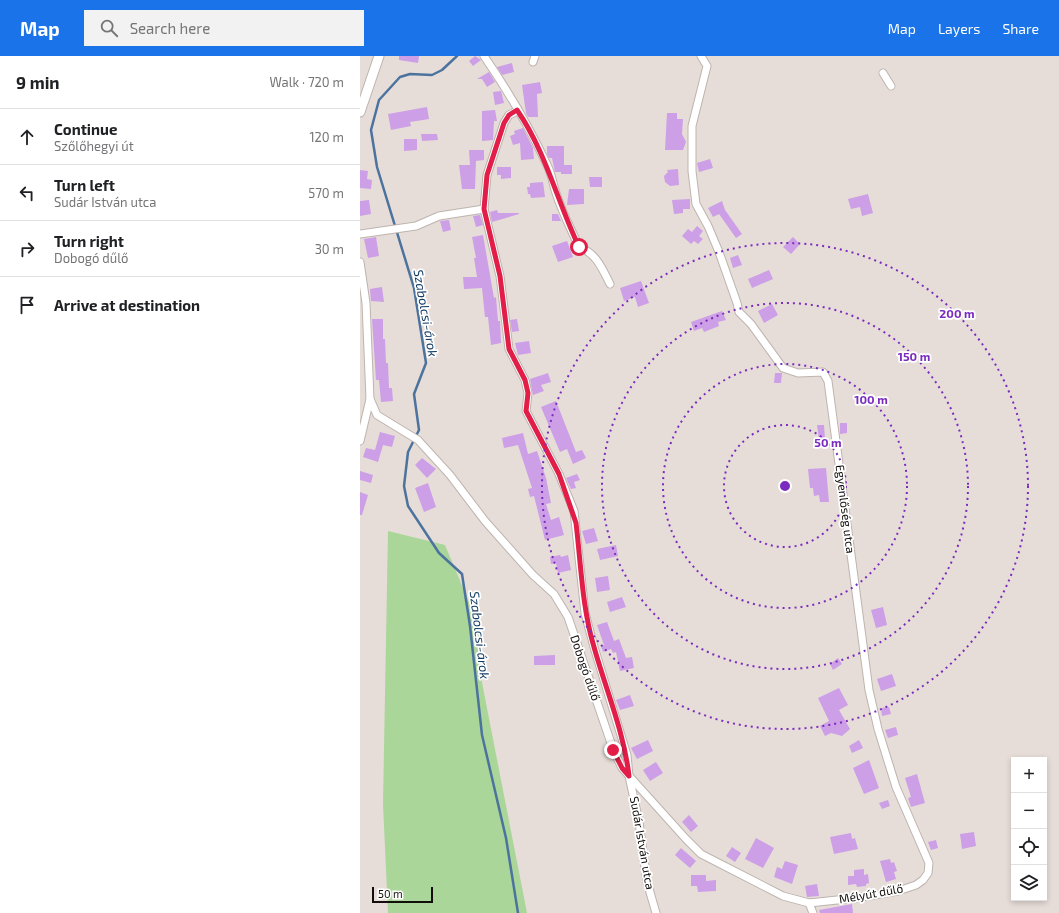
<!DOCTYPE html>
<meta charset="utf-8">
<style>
:root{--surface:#fff;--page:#f2f2f2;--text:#202124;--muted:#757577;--line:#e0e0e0;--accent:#1a73e8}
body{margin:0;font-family:"Exo 2",sans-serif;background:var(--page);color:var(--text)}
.controls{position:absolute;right:12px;bottom:12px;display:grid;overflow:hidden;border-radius:0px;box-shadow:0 2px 6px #0003}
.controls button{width:36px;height:36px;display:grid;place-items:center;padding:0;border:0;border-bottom:1px solid var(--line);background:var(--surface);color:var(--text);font:20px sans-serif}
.scale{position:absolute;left:12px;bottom:10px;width:61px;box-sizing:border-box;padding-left:4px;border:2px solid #110e0c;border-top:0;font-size:11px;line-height:14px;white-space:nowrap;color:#110e0c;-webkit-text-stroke:3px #fff;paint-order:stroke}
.stop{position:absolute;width:12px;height:12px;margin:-9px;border:3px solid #e11d48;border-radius:50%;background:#fff}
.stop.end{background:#e11d48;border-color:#fff;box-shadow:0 1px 4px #0008}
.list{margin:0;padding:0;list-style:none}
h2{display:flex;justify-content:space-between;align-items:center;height:52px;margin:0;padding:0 16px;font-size:17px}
h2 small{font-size:13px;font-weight:400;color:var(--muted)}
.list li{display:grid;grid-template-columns:26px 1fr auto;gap:12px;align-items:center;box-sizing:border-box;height:56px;padding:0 16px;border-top:1px solid var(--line)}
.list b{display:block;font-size:15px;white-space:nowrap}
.list p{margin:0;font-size:13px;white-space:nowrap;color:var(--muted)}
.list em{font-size:13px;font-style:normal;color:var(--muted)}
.icon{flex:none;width:22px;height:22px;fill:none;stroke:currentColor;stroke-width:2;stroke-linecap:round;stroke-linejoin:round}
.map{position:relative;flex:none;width:699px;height:857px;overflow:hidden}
header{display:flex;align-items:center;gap:24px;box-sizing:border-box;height:56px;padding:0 20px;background:var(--accent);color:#fff}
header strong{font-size:19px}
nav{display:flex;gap:22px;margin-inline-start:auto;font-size:14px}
.search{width:280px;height:36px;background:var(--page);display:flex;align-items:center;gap:10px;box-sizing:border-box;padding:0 14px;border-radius:0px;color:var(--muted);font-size:15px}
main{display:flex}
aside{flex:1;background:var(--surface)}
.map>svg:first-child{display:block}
</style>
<header>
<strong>Map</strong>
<div class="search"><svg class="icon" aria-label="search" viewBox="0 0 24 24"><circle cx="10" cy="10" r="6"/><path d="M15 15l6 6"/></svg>Search here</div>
<nav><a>Map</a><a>Layers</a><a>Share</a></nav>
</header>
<main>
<aside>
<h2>9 min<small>Walk · 720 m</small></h2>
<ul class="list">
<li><svg class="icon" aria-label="ahead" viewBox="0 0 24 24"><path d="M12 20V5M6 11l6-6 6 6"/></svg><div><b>Continue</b><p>Szőlőhegyi út</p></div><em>120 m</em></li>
<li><svg class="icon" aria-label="left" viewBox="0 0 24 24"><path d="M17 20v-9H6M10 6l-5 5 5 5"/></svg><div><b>Turn left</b><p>Sudár István utca</p></div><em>570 m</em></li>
<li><svg class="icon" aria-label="right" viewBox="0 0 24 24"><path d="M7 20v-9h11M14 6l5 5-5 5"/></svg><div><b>Turn right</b><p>Dobogó dűlő</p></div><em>30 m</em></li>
<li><svg class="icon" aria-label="arrive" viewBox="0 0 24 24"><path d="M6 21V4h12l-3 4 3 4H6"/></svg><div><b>Arrive at destination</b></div></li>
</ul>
</aside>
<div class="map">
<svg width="699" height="857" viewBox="0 0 699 857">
<rect width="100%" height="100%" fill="#e7ddd8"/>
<path fill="#aad699" d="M28,475l57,14 34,81 -1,36 49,251h-139l-5,-109z"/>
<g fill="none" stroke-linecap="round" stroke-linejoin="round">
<path stroke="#4c739e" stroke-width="2.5" d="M97,0l-15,14 -10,5 -22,-1 -10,3 -21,23 -8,30 6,37 37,121 12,75 -12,31 5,36 -11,22 -4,34 4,20 31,47 23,21 8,52 12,109 24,103 12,75"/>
</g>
<g fill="#cc9fe6">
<path d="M39,0h20l-1,7 -19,-3z"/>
<path d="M115,0l6,4 -8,6 -4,-5z"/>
<path d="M152,7l2,9 -12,3 -5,-8z"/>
<path d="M129,16l6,10 -8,5 -5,-8h-5z"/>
<path d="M180,26l2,11 -5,1 1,23h-10l-2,-4 -4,-28z"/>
<path d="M141,35l3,12 -9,2 -2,-13z"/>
<path d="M67,51l2,12 -19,3 1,4 -20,4 -3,-16z"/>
<path d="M135,54l2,11h-3l-1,19 -11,1v-30z"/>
<path d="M307,57h10v6h6l-1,15 4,8 -3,8h-18z"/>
<path d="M163,72l10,20 1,11 -13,1 -1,-17 -7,2 -3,-9 5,-2 -1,-3z"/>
<path d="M61,78h16l1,6 -16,1z"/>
<path d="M44,83h13v11l-13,1z"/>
<path d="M187,90h17v19h8v9h-11v-2h-6l-3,-14h-3l-2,-4z"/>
<path d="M109,94h15v10l-8,1 -1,28h-13l-3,-24h11z"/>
<path d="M350,103l3,9 -14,4 -2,-9z"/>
<path d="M137,111h14v11l-10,1v-4h-4z"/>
<path d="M318,113l1,16 -9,1 -5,-4 -1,-6 4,-4 -1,-2z"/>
<path d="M0,114l8,1 -1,8 5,1 -1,9 -11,-1z"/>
<path d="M229,121h13v10h-12z"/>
<path d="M183,126l2,15 -14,1 -1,-4h-2l-1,-7h3v-4z"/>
<path d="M209,133h15v15l-17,1z"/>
<path d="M508,138l5,19 -11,3 -2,-9 -9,2 -3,-10z"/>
<path d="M330,143v10h-7v4l-9,1 -2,-14z"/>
<path d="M9,144l2,14 -11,2v-15z"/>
<path d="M362,145l3,9 17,24 -6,4 -17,-24 -6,3 -5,-9z"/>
<path d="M137,154l1,3h21v1l-27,8 -2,-10z"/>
<path d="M192,158h6l3,7h-9z"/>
<path d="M120,159l3,10 -7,2 -3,-11z"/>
<path d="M89,164l2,10 -8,2 -3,-11z"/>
<path d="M337,170l6,5 -4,5 4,3 -5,5 -4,-3 -3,3 -9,-8 6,-7 4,3z"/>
<path d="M123,179l11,63 2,-1 2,24h2l1,22 -10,2 -3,-28h-3l-3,-29 -18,1 -1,-12h14l-3,-19h2l-4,-21z"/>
<path d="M16,181l3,19 -11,2 -4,-19z"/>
<path d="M433,181l7,7 -9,10 -8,-7z"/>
<path d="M207,185l6,16 -15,5 -6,-16z"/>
<path d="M378,199l4,10 -9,3 -3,-10z"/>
<path d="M409,214l4,9 -21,9 -4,-9z"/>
<path d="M281,225l8,22 -11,4 -3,-10 -11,4 -4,-13z"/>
<path d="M22,231l2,15 -13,-1 -1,-12z"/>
<path d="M412,248l6,11 -14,8 -6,-12z"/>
<path d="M362,255l4,9 -8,2 1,4 -15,6 -2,-4 -8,3 -3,-9z"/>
<path d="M12,263h11v20h2l1,24h2l1,25h3l1,13 -12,1 -2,-22h-3z"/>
<path d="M157,263l2,12 -7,1 -2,-12z"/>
<path d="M169,285l2,12 -13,2 -3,-12z"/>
<path d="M188,317l3,9 -10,3 3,6 -11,4 -3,-16z"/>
<path d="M415,317h7l-1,10h-7z"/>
<path d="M196,345l20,51 6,-2 4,8 -13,6 -6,-15 -7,3 -19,-45z"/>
<path d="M480,367h7v10l-7,1z"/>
<path d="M457,369h7l1,14 -6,1z"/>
<path d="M20,376l15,4 -3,11 -9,-2 -5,17 -15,-5 3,-9 9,2z"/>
<path d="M163,377l5,21 9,-3 9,27 5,25 -5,1 5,16 8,-3 5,18 -19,5 -11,-44 -4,1 -2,-8 4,-1 -14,-43 -14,3 -2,-10z"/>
<path d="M62,402l14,11 -9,9 -12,-13z"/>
<path d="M466,412l3,34h-9l-1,-7 -5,1 -1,-8h-3l-2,-19z"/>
<path d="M0,415l13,4 -2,8 -11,-3z"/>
<path d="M217,418l3,6 -6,2 2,6 -5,1 -5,-11z"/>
<path d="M68,427l8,24 -12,5 -9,-24z"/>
<path d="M0,436l8,3 -6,20h-2z"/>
<path d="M234,472l4,13 -12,3 -4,-13z"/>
<path d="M256,489l2,11 -18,4 -3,-11z"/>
<path d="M200,499l1,2 7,-2 3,15 -13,3 -2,-10 -5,1 -1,-7z"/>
<path d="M248,520l2,14 -13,2 -2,-14z"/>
<path d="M262,541l4,10 -16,5 -3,-10z"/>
<path d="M523,551l4,18 -11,3 -5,-18z"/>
<path d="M247,566l7,19 5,-2 7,19 6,-1 2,11 -14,3 -4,-19 -3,1 -2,-4 -8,3 -2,-6 3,-1 -7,-20z"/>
<path d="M195,599v10h-21v-9z"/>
<path d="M478,602l4,6 -9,6 -3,-6z"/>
<path d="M532,618l4,12 -15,5 -4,-12z"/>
<path d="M479,632l9,17 -9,5 11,19 -8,7 -11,-3 -6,3 -5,-10 9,-5 -11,-23z"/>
<path d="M270,639l4,11 -14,4 -4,-10z"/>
<path d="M529,651l2,7 -9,2 -1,-8z"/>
<path d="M536,671l2,8 -10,3 -3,-8z"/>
<path d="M288,684l5,11 -16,8 -6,-11z"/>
<path d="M499,684l4,8 -11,5 -3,-7z"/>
<path d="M509,704l10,28 -15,6 -11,-26z"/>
<path d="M296,706l7,11 -13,8 -7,-11z"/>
<path d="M557,718l8,29 -14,4 -3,-9 3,-1 -6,-19z"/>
<path d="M528,744l2,6 -8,3 -3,-6z"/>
<path d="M329,759l9,11 -7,6 -9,-10z"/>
<path d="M614,776l2,14 -14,3 -2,-15z"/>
<path d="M491,777l1,6 3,-1 3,11 -24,5 -4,-17z"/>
<path d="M396,782l18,10 -11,20 -18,-9z"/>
<path d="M576,784l2,8 -7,2 -3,-8z"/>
<path d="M372,791l9,6 -6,9 -9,-6z"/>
<path d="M321,792l15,13 -6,7 -15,-13z"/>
<path d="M530,803l1,4 3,-1 3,9 -3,1 2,7 -10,3 -6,-21z"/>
<path d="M425,805l13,4 -6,19 -18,-7 3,-10 5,2z"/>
<path d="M504,813v6l4,-1 1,9 -3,1v2l-9,1 -1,-3 -8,1v-9h6v-6z"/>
<path d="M331,819h15v6l10,-1v11l-18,1 -1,-6h-6z"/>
<path d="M457,828l2,12 -12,1 -2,-11z"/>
<path d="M492,848l1,9h-33l-1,-3z"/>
</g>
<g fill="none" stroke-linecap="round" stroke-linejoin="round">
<g stroke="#bdb4af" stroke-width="9">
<g id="minor">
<path d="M124,0c24,35 46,72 64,111 4,8 5,18 8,26 6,19 15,36 23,54 17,6 23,21 31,37"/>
<path d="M173,6l2,-6"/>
<path d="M523,17l8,13"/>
<path d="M157,55l-8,4 -5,8 -17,52 -3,34 16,67 9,73 16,31 3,13 -2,18 33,63 15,37 11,102 9,34 33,108 2,21 10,46 8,60 9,31"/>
<path d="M0,178l56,-8 23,-10 45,-7"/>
<path d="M0,206l6,41 4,96 -10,42"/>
<path d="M10,343l7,16 41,25 32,35 35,46 48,54 21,19 14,23 45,132 9,19 64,71 15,15 82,42 26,7 47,-5 42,-7 18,-6 7,-5 5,-7 1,-10 -33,-76 -18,-58 -9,-39 -41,-309 -5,-9 -25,1 -15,-5 -32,-44 -12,-12 -2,-9 -18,-51 -11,-26 -12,-22 -4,-33v-45l15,-60 -6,-10"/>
<path d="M449,847l4,10"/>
</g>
</g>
<g stroke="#bdb4af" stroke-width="11">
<path id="tertiary" d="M0,56l19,-56"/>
</g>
<use href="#minor" stroke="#fff" stroke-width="7"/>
<use href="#tertiary" stroke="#fff" stroke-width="9"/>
</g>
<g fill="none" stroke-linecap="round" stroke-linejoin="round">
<path stroke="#e11d48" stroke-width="5" d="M219,191c-22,-46 -33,-95 -62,-137l-8,5 -5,8 -17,52 -3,34 16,67 9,73 16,31 3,13 -2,18 33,63 17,49c5,41 6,84 18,124 12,43 30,85 35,129l-7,-8 -9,-18"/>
</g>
<g fill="none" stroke="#7b2cbf" stroke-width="2" stroke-dasharray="2 4">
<circle cx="425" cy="430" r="61"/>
<circle cx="425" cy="430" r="122"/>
<circle cx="425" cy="430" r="183"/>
<circle cx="425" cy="430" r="243"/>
</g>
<g text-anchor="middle" stroke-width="3.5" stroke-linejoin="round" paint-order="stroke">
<g font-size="12" fill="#110e0c" stroke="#fff">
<text transform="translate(485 453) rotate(83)" y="4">Egyenlőség utca</text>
<text transform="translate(225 612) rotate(71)" y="4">Dobogó dűlő</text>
<text transform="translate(282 787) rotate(80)" y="4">Sudár István utca</text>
<text transform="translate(511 838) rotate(-10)" y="4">Mélyút dűlő</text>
</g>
<g font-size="13" font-style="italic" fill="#133c64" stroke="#fff">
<text transform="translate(66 257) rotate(80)" y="5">Szabolcsi-árok</text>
<text transform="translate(120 579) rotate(83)" y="5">Szabolcsi-árok</text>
</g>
</g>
<circle cx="425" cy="430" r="6" fill="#7b2cbf" stroke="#fff" stroke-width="2"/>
<g font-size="12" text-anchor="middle" font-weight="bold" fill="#7b2cbf" stroke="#fff" stroke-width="3.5" stroke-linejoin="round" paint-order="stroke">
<text x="597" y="262">200 m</text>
<text x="554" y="305">150 m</text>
<text x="511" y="348">100 m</text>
<text x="468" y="391">50 m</text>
</g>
</svg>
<div class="controls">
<button>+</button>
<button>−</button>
<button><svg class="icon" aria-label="locate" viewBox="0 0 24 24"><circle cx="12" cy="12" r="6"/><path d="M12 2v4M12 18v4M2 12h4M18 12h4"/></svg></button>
<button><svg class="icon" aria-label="layers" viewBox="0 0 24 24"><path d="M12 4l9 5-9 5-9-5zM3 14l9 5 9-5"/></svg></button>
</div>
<div class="scale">50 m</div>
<div class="stop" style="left:219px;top:191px"></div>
<div class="stop end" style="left:253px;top:694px"></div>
</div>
</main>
